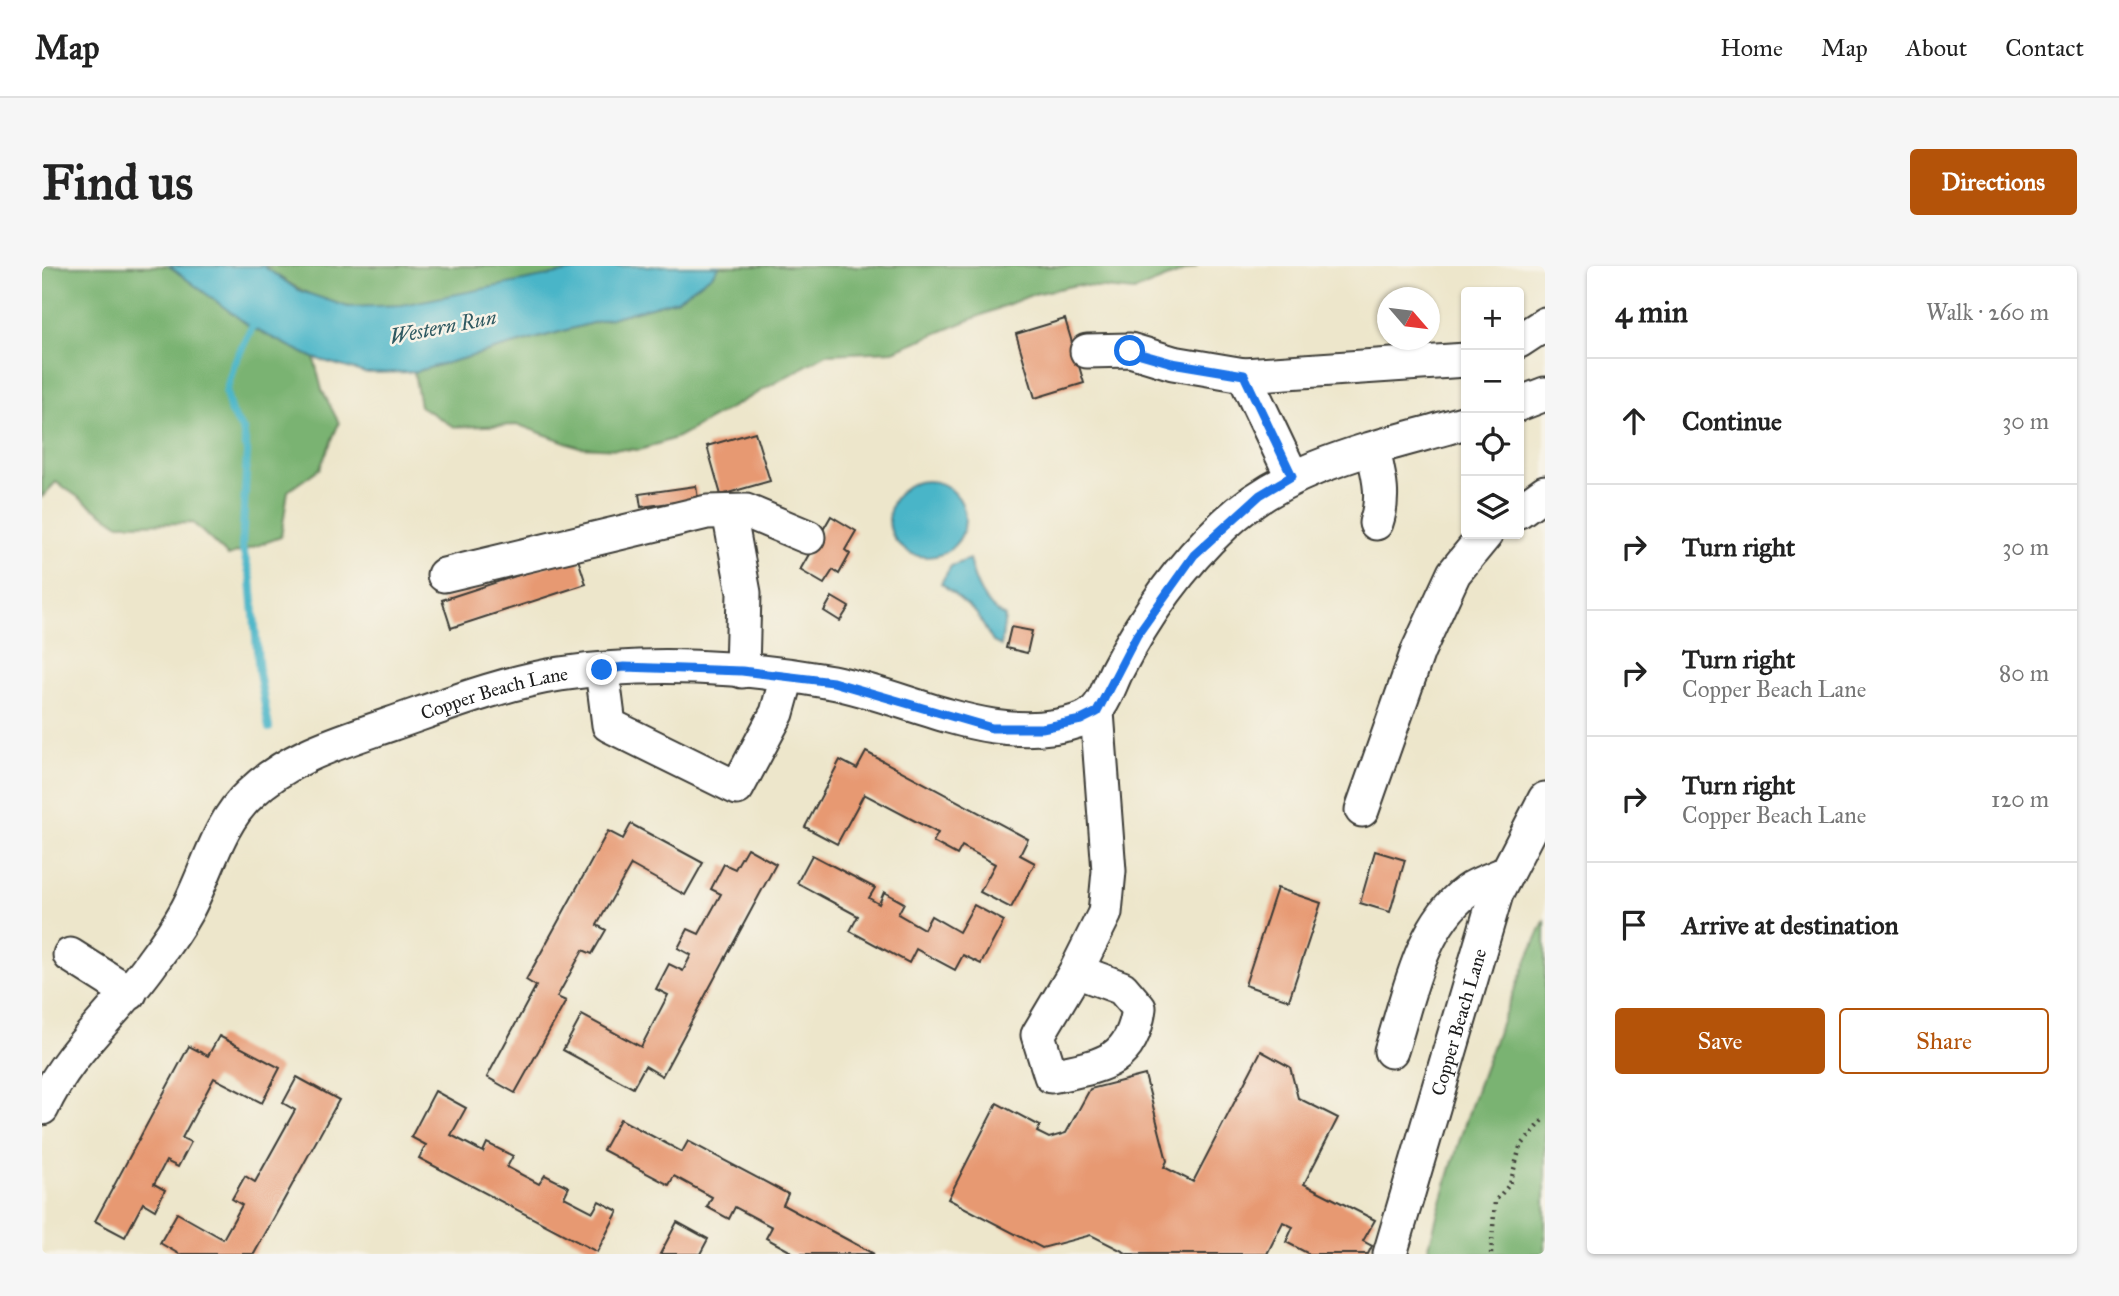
<!DOCTYPE html>
<meta charset="utf-8">
<style>
:root{--surface:#fff;--page:#f6f6f6;--text:#222;--muted:#767676;--line:#e0e0e0;--accent:#b45309}
body{margin:0;font-family:"IM FELL Great Primer",serif;background:var(--page);color:var(--text)}
.controls{position:absolute;right:21px;top:21px;display:grid;overflow:hidden;border-radius:7px;box-shadow:0 2px 5px #0004}
.controls button{width:63px;height:63px;display:grid;place-items:center;padding:0;border:0;border-bottom:2px solid var(--line);background:var(--surface);color:var(--text);font:35px sans-serif}
.compass{position:absolute;left:1335px;top:21px;width:63px;height:63px;border-radius:50%;background:var(--surface);box-shadow:0 2px 5px #0004;rotate:118deg}
.stop{position:absolute;width:21px;height:21px;margin:-16px;border:5px solid #1a73e8;border-radius:50%;background:#fff}
.stop.end{background:#1a73e8;border-color:#fff;box-shadow:0 2px 7px #0008}
.list{margin:0;padding:0;list-style:none}
h2{display:flex;justify-content:space-between;align-items:center;height:91px;margin:0;padding:0 28px;font-size:30px}
h2 small{font-size:23px;font-weight:400;color:var(--muted)}
.list li{display:grid;grid-template-columns:46px 1fr auto;gap:21px;align-items:center;box-sizing:border-box;height:126px;padding:0 28px;border-top:2px solid var(--line)}
.list b{display:block;font-size:26px;white-space:nowrap}
.list p{margin:0;font-size:23px;white-space:nowrap;color:var(--muted)}
.list em{font-size:23px;font-style:normal;color:var(--muted)}
.actions{display:flex;gap:14px;padding:21px 28px}
.actions a{flex:1;padding:16px 0;border:2px solid var(--accent);border-radius:7px;text-align:center;font-size:24px;color:var(--accent)}
.actions .main{background:var(--accent);color:#fff}
.icon{flex:none;width:38px;height:38px;fill:none;stroke:currentColor;stroke-width:2;stroke-linecap:round;stroke-linejoin:round}
.map{position:relative;flex:none;width:1503px;height:988px;overflow:hidden;border-radius:7px}
header{display:flex;align-items:center;gap:42px;box-sizing:border-box;height:98px;padding:0 35px;background:var(--surface);border-bottom:2px solid var(--line)}
header strong{font-size:33px}
nav{display:flex;gap:38px;margin-inline-start:auto;font-size:24px}
.intro{display:flex;align-items:center;justify-content:space-between;box-sizing:border-box;height:168px;padding:0 42px}
h1{margin:0;font-size:49px}
.button{padding:18px 32px;border-radius:7px;background:var(--accent);color:#fff;font-size:24px;font-weight:700}
main{display:flex;gap:42px;padding:0 42px}
aside{flex:1;background:var(--surface);border-radius:7px;box-shadow:0 2px 5px #0004}
.map>svg:first-child{display:block}
</style>
<header>
<strong>Map</strong>
<nav><a>Home</a><a>Map</a><a>About</a><a>Contact</a></nav>
</header>
<div class="intro"><h1>Find us</h1><a class="button">Directions</a></div>
<main>
<div class="map">
<svg width="1503" height="988" viewBox="0 0 1503 988">
<rect width="100%" height="100%" fill="#f7f3e8"/>
<filter id="ink" filterUnits="userSpaceOnUse"><feTurbulence type="fractalNoise" baseFrequency=".0143" numOctaves="2"/><feDisplacementMap in="SourceGraphic" scale="14" xChannelSelector="R" yChannelSelector="G"/><feConvolveMatrix kernelMatrix="1 2 1 2 8 2 1 2 1" color-interpolation-filters="sRGB"/></filter>
<filter id="wash" filterUnits="userSpaceOnUse"><feTurbulence type="fractalNoise" baseFrequency=".00686" numOctaves="4" result="noise"/><feDisplacementMap in="SourceGraphic" scale="28" xChannelSelector="R" yChannelSelector="G"/><feGaussianBlur stdDeviation="1.57" result="paint"/><feColorMatrix in="noise" values="0 0 0 0 0 0 0 0 0 0 0 0 0 0 0 0 0 1.4 0 .05"/><feComposite in="paint" operator="in"/></filter>
<g filter="url(#wash)">
<rect width="100%" height="100%" fill="#ede6cb"/>
<g fill="#7ab372" stroke="#4b6847" stroke-width="2">
<path d="M0,0h127l83,62 62,30 8,32 17,33 -19,45 -32,23 -7,46 -53,19 -35,-33 -75,1 -62,-42 -14,15z"/>
<path d="M221,0h335c-70,15 -179,48 -248,41 -32,-4 -61,-23 -87,-41z"/>
<path d="M677,0h478l-63,25 -57,-6 -43,9 -141,57 -66,3 -149,83 -38,13 -61,-3 -60,-22 -65,2 -34,-21 -6,-34 262,-72 36,-25z"/>
<path d="M1503,653v335h-118c30,-119 68,-223 118,-335z"/>
</g>
<g fill="#4ab5c8" stroke="#336872" stroke-width="2">
<path d="M127,0h94l35,24 50,17 54,-2 196,-39h121l-7,9 -36,25 -262,72 -49,1 -51,-15 -62,-30z"/>
<circle cx="885" cy="253" r="38"/>
<path d="M927,293c5,23 14,46 36,58l-4,29 -8,-4 -17,-29 -35,-30 10,-17z"/>
</g>
<g fill="none" stroke-linecap="round" stroke-linejoin="round">
<path stroke="#4ab5c8" stroke-width="8" d="M213,55l-21,43 -8,28 5,21 12,17 4,22 -5,95 9,32 8,94 10,55"/>
</g>
<g id="blocks">
<g fill="#e79972">
<path d="M1023,53l19,64 -49,15 -19,-64z"/>
<path d="M713,166l15,49 -49,14 -14,-49z"/>
<path d="M654,220l2,13 -57,8 -2,-13z"/>
<path d="M789,250l25,15 -11,19 5,4 -11,20 -6,-4 -9,14 -24,-14z"/>
<path d="M535,290l9,28 -135,44 -9,-28z"/>
<path d="M790,331l17,10 -9,14 -16,-10z"/>
<path d="M969,361l21,4 -5,22 -21,-5z"/>
<path d="M824,486l162,87 -8,16 15,8 -24,45 -31,-16 15,-28 -33,-18 -5,9 -24,-13 5,-9 -74,-39 -27,50 -32,-17 35,-67 17,9z"/>
<path d="M589,558l72,39 -18,32 -54,-30 -34,60 9,5 -14,24 -9,-4 -26,47 9,4 -51,92 -28,-16 49,-91 -10,-6 82,-149 15,8z"/>
<path d="M705,582l29,16 -114,212 -17,-10 -12,22 -70,-38 19,-35 59,32 27,-52 -12,-6 13,-25 14,7 8,-16 -13,-7 10,-19 11,5 22,-40 -10,-5 13,-25 11,5z"/>
<path d="M1333,585l30,9 -15,52 -30,-9z"/>
<path d="M770,589l63,33 -6,10 10,6 5,-12 20,11 -6,11 26,15 7,-13 28,16 15,-27 30,16 -23,43 -18,-9 -8,15 -39,-21 -7,14 -59,-32 8,-15 -61,-33z"/>
<path d="M1235,622l44,15 -32,97 -44,-15z"/>
<path d="M177,770l61,32 -18,35 -48,-25 -32,60 9,4 -13,25 -12,-6 -12,23 11,6 -10,20 -12,-7 -18,34 -30,-16 94,-175 19,10z"/>
<path d="M1219,785l29,16 8,31 40,20 -34,66 71,36 -12,21 9,5 -4,8h-59l-23,-12 7,-15 -10,-5 -16,32h-139l-37,-19 -49,13 -94,-49 49,-96 43,23 -3,6 12,6 17,-5 24,-44 55,-14 22,86 -3,6 29,15z"/>
<path d="M255,811l42,23 -85,154h-75l-19,-11 17,-30 46,26 19,-34 -10,-6 13,-23 10,6 40,-72 -12,-7z"/>
<path d="M393,825l31,17 -15,27 32,17 4,-9 26,13 -6,11 32,17 6,-9 24,12 -5,10 29,15 6,-11 19,10 -21,41 -178,-94 7,-13 -15,-8z"/>
<path d="M578,853l62,33 6,-11 100,53 -5,11 91,49h-79l-29,-16 6,-11 -37,-20 -6,12 -22,-12 5,-10 -38,-21 -5,9 -66,-35z"/>
<path d="M635,956l31,17 -8,15h-40z"/>
</g>
</g>
</g>
<g filter="url(#ink)">
<use href="#blocks" fill-opacity="0" stroke="#3b3a36" stroke-width="2"/>
<g fill="none" stroke-linecap="round" stroke-linejoin="round">
<g stroke="#3b3a36" stroke-width="37">
<g id="minor">
<path d="M1477,75l26,-17"/>
<path d="M1045,85l43,-1 43,13 71,12 222,-15"/>
<path d="M1202,109l48,101"/>
<path d="M1477,138l26,-10"/>
<path d="M1331,184c6,26 12,47 3,73"/>
<path d="M1477,245l26,-19"/>
<path d="M687,246l15,81 -2,78"/>
<path d="M402,309l263,-63 39,-1 62,26"/>
<path d="M560,404l7,55 128,63 40,-75 10,-36"/>
<path d="M1320,544l56,-159 36,-78 32,-39"/>
<path d="M28,689l60,38"/>
<path d="M1034,705l-38,64 13,41c48,-10 81,-12 88,-68l-17,-20 -46,-17 29,-58 4,-42 -12,-159"/>
<path d="M1349,785c17,-52 29,-125 76,-160 11,-8 27,-12 39,-18"/>
<path id="s1" d="M0,842c26,-58 75,-95 111,-147 12,-16 24,-33 34,-51 20,-37 31,-87 63,-116 39,-38 90,-52 141,-70 55,-19 111,-41 169,-50 88,-13 185,-8 272,8 82,16 165,67 249,38 21,-7 26,-29 35,-48 28,-55 64,-106 109,-148 66,-62 158,-77 241,-102"/>
<path id="s2" d="M1348,988l106,-360 49,-95"/>
</g>
</g>
<path stroke="#3b3a36" stroke-width="4.5" stroke-dasharray="2 5" stroke-linecap="butt" d="M1449,988l4,-53 15,-17 10,-37 25,-29"/>
<use href="#minor" stroke="#fff" stroke-width="33"/>
</g>
</g>
<g fill="none" stroke-linecap="round" stroke-linejoin="round" filter="url(#ink)">
<path stroke="#1a73e8" stroke-width="9" d="M560,404l22,-3 118,4 91,11 159,46h50l39,-8 16,-8 40,-77 57,-80 66,-60 32,-19 -48,-101 -72,-12 -42,-12"/>
</g>
<g text-anchor="middle" stroke-width="5" stroke-linejoin="round" paint-order="stroke">
<g font-size="19" fill="#1c1c1c" stroke="#f7f3e8">
<text dy="7" stroke="none"><textPath href="#s1" startOffset="646">Copper Beach Lane</textPath></text>
<text dy="7" stroke="none"><textPath href="#s2" startOffset="242">Copper Beach Lane</textPath></text>
</g>
<g font-size="21" font-style="italic" fill="#2e5961" stroke="#f7f3e8">
<text transform="translate(401 61) rotate(-11)" y="7">Western Run</text>
</g>
</g>
</svg>
<div class="controls">
<button>+</button>
<button>−</button>
<button><svg class="icon" aria-label="locate" viewBox="0 0 24 24"><circle cx="12" cy="12" r="6"/><path d="M12 2v4M12 18v4M2 12h4M18 12h4"/></svg></button>
<button><svg class="icon" aria-label="layers" viewBox="0 0 24 24"><path d="M12 4l9 5-9 5-9-5zM3 14l9 5 9-5"/></svg></button>
</div>
<svg class="compass" viewBox="-18 -18 36 36"><path d="M0-13l5 13h-10z" fill="#e53935"/><path d="M0 13l5-13h-10z" fill="#767676"/></svg>
<div class="stop" style="left:1088px;top:85px"></div>
<div class="stop end" style="left:560px;top:404px"></div>
</div>
<aside>
<h2>4 min<small>Walk · 260 m</small></h2>
<ul class="list">
<li><svg class="icon" aria-label="ahead" viewBox="0 0 24 24"><path d="M12 20V5M6 11l6-6 6 6"/></svg><div><b>Continue</b></div><em>30 m</em></li>
<li><svg class="icon" aria-label="right" viewBox="0 0 24 24"><path d="M7 20v-9h11M14 6l5 5-5 5"/></svg><div><b>Turn right</b></div><em>30 m</em></li>
<li><svg class="icon" aria-label="right" viewBox="0 0 24 24"><path d="M7 20v-9h11M14 6l5 5-5 5"/></svg><div><b>Turn right</b><p>Copper Beach Lane</p></div><em>80 m</em></li>
<li><svg class="icon" aria-label="right" viewBox="0 0 24 24"><path d="M7 20v-9h11M14 6l5 5-5 5"/></svg><div><b>Turn right</b><p>Copper Beach Lane</p></div><em>120 m</em></li>
<li><svg class="icon" aria-label="arrive" viewBox="0 0 24 24"><path d="M6 21V4h12l-3 4 3 4H6"/></svg><div><b>Arrive at destination</b></div></li>
</ul>
<div class="actions"><a class="main">Save</a><a>Share</a></div>
</aside>
</main>
